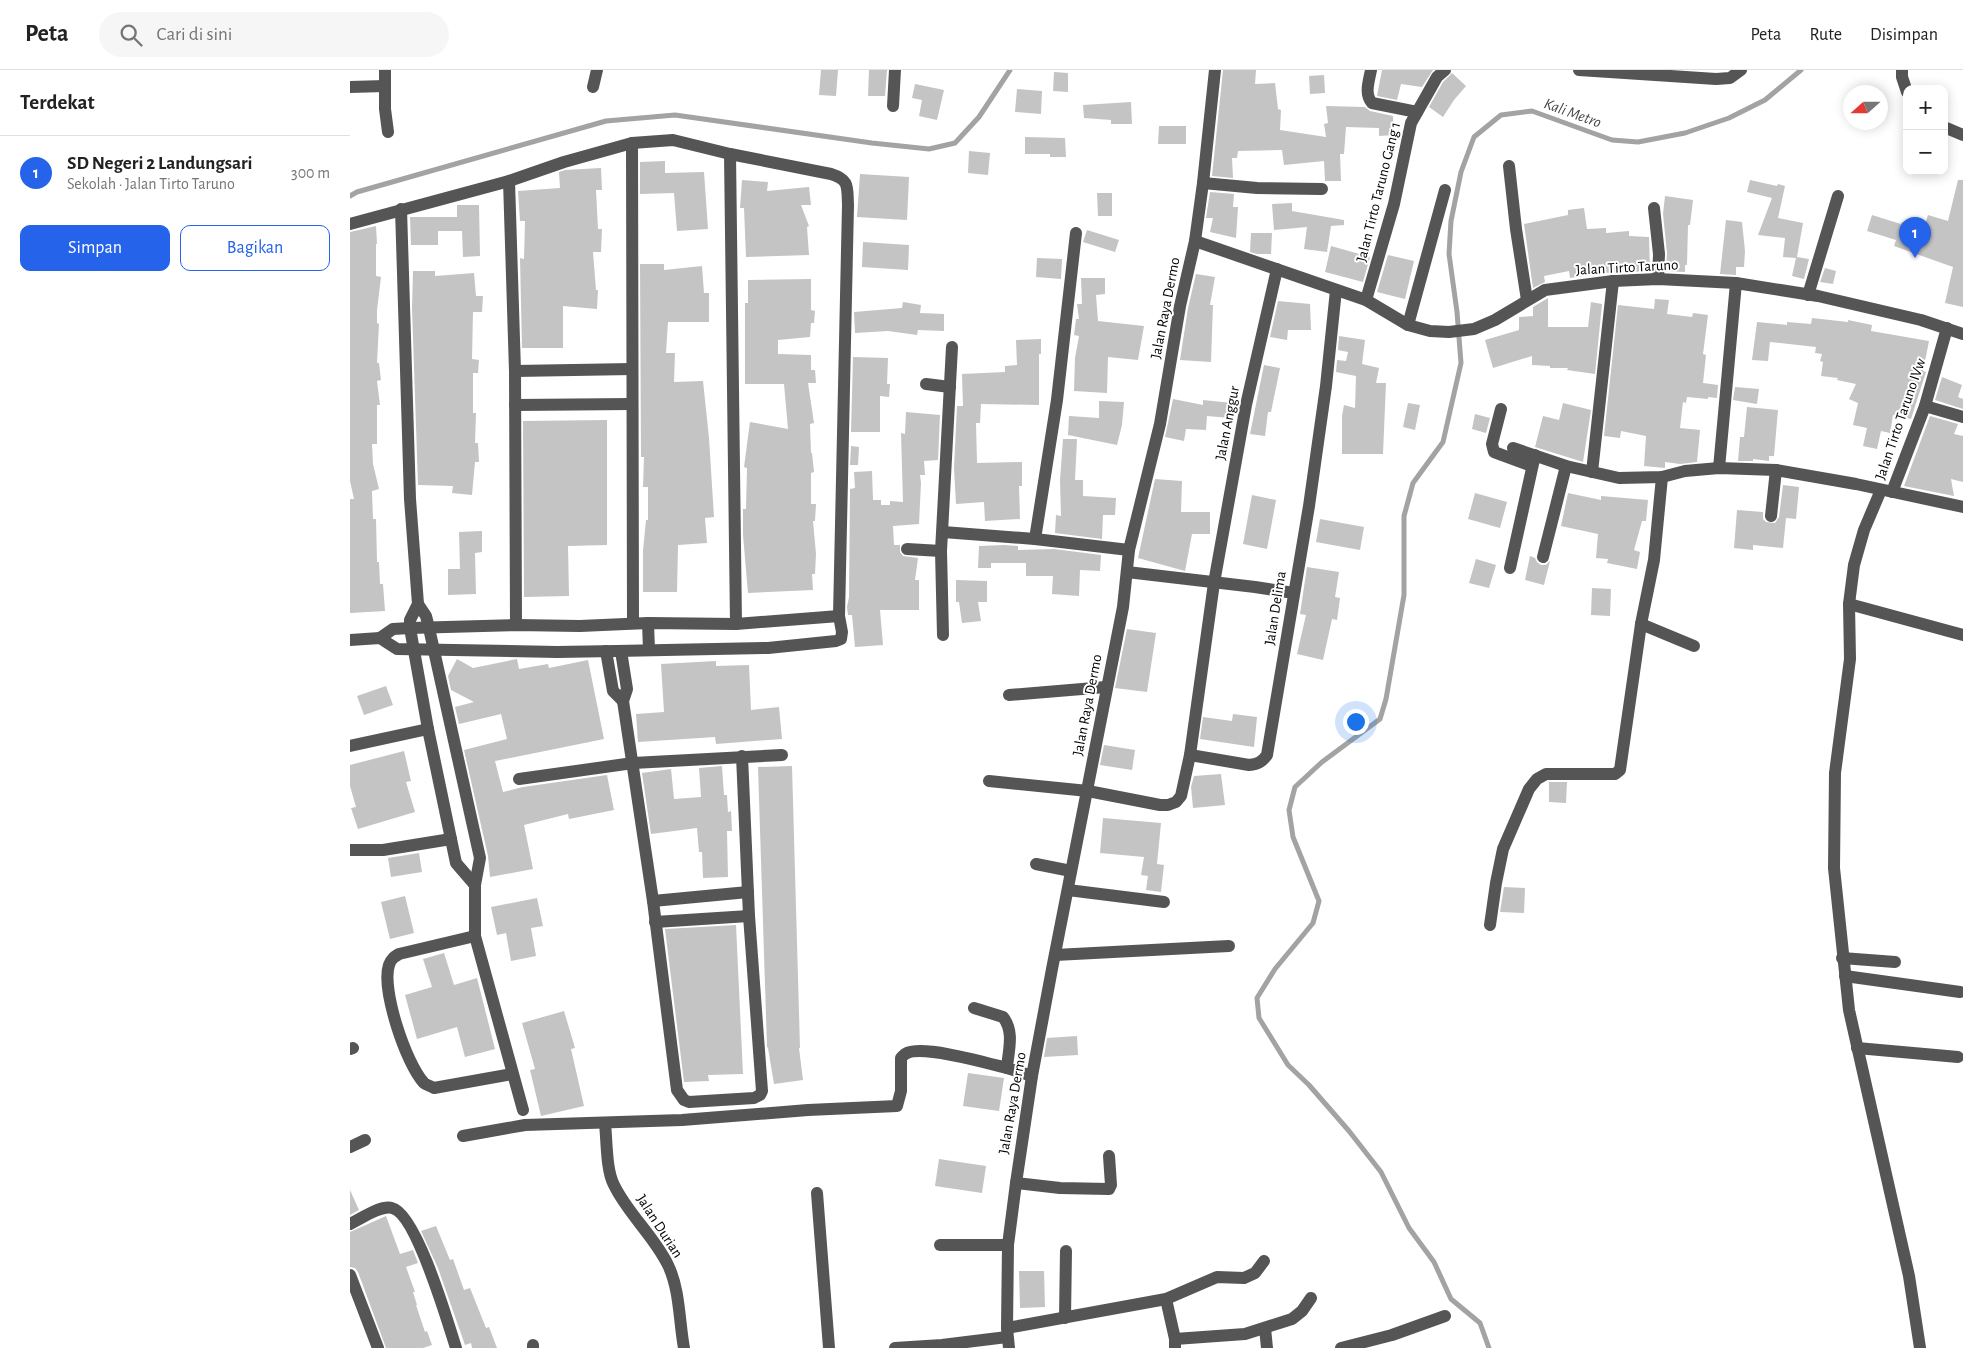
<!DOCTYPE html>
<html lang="id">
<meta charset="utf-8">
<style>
:root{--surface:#fff;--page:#f6f6f6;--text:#222;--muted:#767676;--line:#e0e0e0;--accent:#2563eb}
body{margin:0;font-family:"Alegreya Sans",sans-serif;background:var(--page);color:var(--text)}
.controls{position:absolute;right:15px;top:15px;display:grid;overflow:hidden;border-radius:10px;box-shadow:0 2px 12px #0003}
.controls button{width:45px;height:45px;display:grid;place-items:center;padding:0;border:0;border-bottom:1px solid var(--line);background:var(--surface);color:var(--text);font:25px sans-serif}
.compass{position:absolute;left:1493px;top:15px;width:45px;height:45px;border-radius:50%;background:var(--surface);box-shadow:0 2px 12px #0003;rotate:249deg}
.you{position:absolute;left:1005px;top:651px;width:18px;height:18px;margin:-12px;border:4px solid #fff;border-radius:50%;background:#1a73e8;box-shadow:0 0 0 8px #1a73e833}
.badge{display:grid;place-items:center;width:32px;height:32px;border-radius:50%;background:var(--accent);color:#fff;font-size:16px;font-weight:700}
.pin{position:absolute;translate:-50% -41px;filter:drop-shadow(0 1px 2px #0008)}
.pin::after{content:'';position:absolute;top:26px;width:18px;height:15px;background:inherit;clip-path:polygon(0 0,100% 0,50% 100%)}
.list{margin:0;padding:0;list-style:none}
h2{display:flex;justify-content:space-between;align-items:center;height:65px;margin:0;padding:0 20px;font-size:21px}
h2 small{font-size:16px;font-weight:400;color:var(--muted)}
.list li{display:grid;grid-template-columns:32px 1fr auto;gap:15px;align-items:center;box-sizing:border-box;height:75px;padding:0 20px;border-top:1px solid var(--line)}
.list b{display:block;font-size:19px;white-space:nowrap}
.list p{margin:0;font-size:16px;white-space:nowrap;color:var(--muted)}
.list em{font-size:16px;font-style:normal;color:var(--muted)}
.actions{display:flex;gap:10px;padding:15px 20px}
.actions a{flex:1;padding:11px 0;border:1px solid var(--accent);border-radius:10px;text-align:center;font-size:18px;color:var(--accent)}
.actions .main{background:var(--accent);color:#fff}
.icon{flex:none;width:28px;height:28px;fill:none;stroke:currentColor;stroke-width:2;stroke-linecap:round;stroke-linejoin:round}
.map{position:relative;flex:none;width:1613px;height:1278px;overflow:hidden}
header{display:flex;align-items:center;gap:30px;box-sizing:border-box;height:70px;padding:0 25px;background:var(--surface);border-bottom:1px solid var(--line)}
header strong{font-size:24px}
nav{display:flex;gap:28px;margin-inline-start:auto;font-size:18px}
.search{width:350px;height:45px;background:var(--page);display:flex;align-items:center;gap:12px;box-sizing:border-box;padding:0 18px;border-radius:28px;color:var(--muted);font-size:19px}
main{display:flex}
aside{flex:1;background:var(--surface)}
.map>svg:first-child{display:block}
</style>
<header>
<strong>Peta</strong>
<div class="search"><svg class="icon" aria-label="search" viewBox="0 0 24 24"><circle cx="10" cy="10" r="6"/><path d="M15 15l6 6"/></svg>Cari di sini</div>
<nav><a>Peta</a><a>Rute</a><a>Disimpan</a></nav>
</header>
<main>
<aside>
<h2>Terdekat<small></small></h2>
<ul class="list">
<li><span class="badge">1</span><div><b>SD Negeri 2 Landungsari</b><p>Sekolah · Jalan Tirto Taruno</p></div><em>300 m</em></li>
</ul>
<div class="actions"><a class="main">Simpan</a><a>Bagikan</a></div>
</aside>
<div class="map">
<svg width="1613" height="1278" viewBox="0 0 1613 1278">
<rect width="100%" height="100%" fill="#fff"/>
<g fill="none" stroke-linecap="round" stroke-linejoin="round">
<g stroke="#a3a3a3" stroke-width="5">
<path d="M0,126l7,-4 249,-71 69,-6 197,28 57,6 26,-6 24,-26 31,-47"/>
<path d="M1139,1278l-9,-25 -29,-24 -17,-37 -25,-34 -28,-56 -32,-41 -40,-46 -21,-20 -29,-47 -2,-20 18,-29 38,-46 6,-22 -26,-64 -4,-27 6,-23 27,-25 58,-43 6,-20 18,-104v-79l9,-33 30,-41 18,-79 -4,-51 -8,-58 2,-33 10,-49 13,-35 27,-22 31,-4 80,29 26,2 47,-9 44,-15 36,-18 36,-30"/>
</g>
</g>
<g fill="#c4c4c4">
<path d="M471,0h17l-2,26 -17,-1z"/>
<path d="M519,0h18l-2,26h-17z"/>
<path d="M873,0h33l-1,14 20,-1 3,26 3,1 -1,20 46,7 -2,-13 4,-1 -2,-17 39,1 5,4 23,5 1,19 -15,1v-8l-33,-1 -2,27h-4l1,27h-16l-1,-20 -40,4 -2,-15 -44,1 -1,7h-5l1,20 -21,-2z"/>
<path d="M1032,0h51l-11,17 -21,-3 -4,16 -20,-4z"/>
<path d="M704,2l14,1v19l-15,-1z"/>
<path d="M1102,3l14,13 -12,14 -11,17 -14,-10 14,-25z"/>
<path d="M974,5l1,18 -15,1 -1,-18z"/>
<path d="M565,14l29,6 -7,30 -18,-4 3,-16 -10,-2z"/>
<path d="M667,19l25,2 -1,23 -26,-2z"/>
<path d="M781,32l1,22h-21v-4l-27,-2 -1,-13z"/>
<path d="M809,56h27v18h-28z"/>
<path d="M675,67l40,1 1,19h-16v-3h-25z"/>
<path d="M619,81l21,2 -2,22 -20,-2z"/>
<path d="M315,91v12l39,-1 4,57 -31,2 -3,-38 -34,1v-32z"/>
<path d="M251,98l1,22h-6l2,39h4l-1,23h-8l3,38h2l-1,19 -34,-3v42h-41l-2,-90 4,1 1,-38h-5l-2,-30 42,-3 -1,-16 6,-2z"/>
<path d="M510,104l49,3 -2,43 -50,-3z"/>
<path d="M392,110l26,2 -1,9 42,-4 2,18h-10l8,21 -2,1 2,28 -63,2 -2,-49h-4z"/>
<path d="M1400,110l27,6 1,-2 7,2 -7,32 25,5 -6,34 12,2 -5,20 -12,-3 4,-18 -13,-1 2,-19 -27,-3 14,-37 -25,-6z"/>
<path d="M1608,110h5v127l-18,-4 8,-36 -59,-21 2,-6 -29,-9 5,-16 29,9 1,-2 21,8 5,-15 20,6z"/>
<path d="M860,122l24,2 -1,13h5l-2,31 -26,-6 3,-14h-7z"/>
<path d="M747,123h15v23h-14z"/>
<path d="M1315,126l28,4 -3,25h-2l-1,40h-2v7l-19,-1 1,-18 -4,-39z"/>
<path d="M942,133v8l52,9v5l-13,1 -4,26 -23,-3 3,-22 -33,3 -2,-26z"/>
<path d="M107,135h22l1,51 -17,1 -1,-26h-24v14h-27l-1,-28h47z"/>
<path d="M1234,138l3,21 19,-1v5l23,-2v5l20,1 1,34 -48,2 -32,5 -1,-7 -25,5 1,6 -12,6 -9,-64 44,-9v-5z"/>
<path d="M1376,150l16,2 3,29 -1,16h-8v8l-16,-1z"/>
<path d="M26,156l1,18h-1v32l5,1 -4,33v13l2,1 -2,39h2l2,17 -4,1 3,24h-3v39h-5l1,20 6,25 -7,2 1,28h3l1,43h2l1,22h3l2,27 -35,2v-114h4l-4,-18v-249z"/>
<path d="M737,160l32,10 -4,12 -32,-10z"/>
<path d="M901,163h21l-1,21h-14l-7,-2z"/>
<path d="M513,172l46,3 -1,25 -46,-3z"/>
<path d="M981,176l39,11 -7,25 -38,-10z"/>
<path d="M1038,185l26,6 -9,38 -28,-7z"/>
<path d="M687,188l25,1 -1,20 -25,-2z"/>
<path d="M290,194h24v6l38,-4 2,27h5v29h-41l-2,31h9l-1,29 29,-1 6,57 5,79 -9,1 2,25 -29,2 -1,47h-34v-41l3,-31h2v-33h-5l1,-30h-3z"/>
<path d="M1475,198l11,3 -3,13 -13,-2z"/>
<path d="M63,201h22v5l39,-3 2,23h7l-1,16h-9l-1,47 7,1 -1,13h-5v40h3l-1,30h3l1,19h-4l-3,33 -20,-2 1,-7 -35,-1 -6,-177z"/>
<path d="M846,204l19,3 -5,28h3l-2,57 -31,-2 8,-52z"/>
<path d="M731,208h24v16l-9,1 2,26 46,5 -6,34 -30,-3 -1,36 -33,-2 1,-33 4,-22 -5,-1 2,-16h3l-2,-15h5z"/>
<path d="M461,209v31l4,1 -1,12h-3l-1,14 -32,3v14l33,1v15h4l1,13h-8l6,40 -4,1 1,29h1l2,19 -3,1v31h5l-1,17h-2l3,33 -1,20h-3l1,16 -65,3 -5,-58v-26h3l1,-41 -3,-1 6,-45 38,7 -4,-45h-39v-81h3v-23z"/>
<path d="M1198,228v29h40l3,-25 11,2 -7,70 -28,-4 1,-2h-18v-2l-18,-1v-9l-39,12 -8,-28 34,-10v-13l14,-1v-9z"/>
<path d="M1305,229l14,1 -2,14 25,3 1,-4 15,2 -5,39 3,1 -3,28 15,2 -1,13 -9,-1v2l-21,-2 -1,6 -3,-1 -3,26 20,2 -3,32 -17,2 -15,-2v6l-21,-2 2,-30 -25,-5 -1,7 -16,-2 14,-131 36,4z"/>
<path d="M928,231l32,3 1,26h-23l-1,10 -17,-3z"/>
<path d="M553,232l18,3 -1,8 24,1v17l-26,-1 -1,5 -29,-4 -33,2 -1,-21 48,-4z"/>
<path d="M1462,248l36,4v-2l24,5 -1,6 58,10 -6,30 3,1 -15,47 -18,-4 -3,18 -9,-2 -4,18 -14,-3 4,-18 -14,-3 5,-22 -9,-4 7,-15 -19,-4 1,-2 -17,-2 2,-14 -3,-1 2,-7 -7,-1 1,-6 -46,-5 -2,19 -16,-1 5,-38 30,3v-3l24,2z"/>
<path d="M989,266l26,4 -3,24 17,4 -3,15h10l-3,71h-41v-38l2,-11 11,3 1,-32 -20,-4 1,-12 9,1 2,-9 -10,-2z"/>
<path d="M691,269v15h-2v51l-58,-1 -1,19h-4l1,40 45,-1v24h-3l1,33 -35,2 -1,-19 -28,2 -2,-36 3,-62h6l-1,-32 43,-2v-6l12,-1 -1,-25z"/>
<path d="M503,287l35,1 -1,26h3l-1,13 -9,-1v36h-29z"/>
<path d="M914,295l16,3 -9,44h-3l-3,24 -15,-2z"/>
<path d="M1592,307l20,8 -4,12 5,2v10l-28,-9z"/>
<path d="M1385,317l24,2 -2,15 -24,-4z"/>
<path d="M823,329l30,6v-5l29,3 -2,15 -23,-2 -1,14 -20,-1 -2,12 -19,-4z"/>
<path d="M749,331l25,1 -2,23 -5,20 -49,-10 1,-19 30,2z"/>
<path d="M1058,333l12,2 -5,25 -12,-3z"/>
<path d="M1213,333l28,7 -8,52 -48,-15 8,-31 16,4z"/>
<path d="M1397,337l31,3 -4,46h-5v5l-16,-2v2h-15l2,-24h4z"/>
<path d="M556,342l34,3 -2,45 -14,1 1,14h-5l1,8 -2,41 -26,2 1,19h6v7l3,4 15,2 -3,22h4v30h-39l3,35 -28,2 -3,-32h-4l-1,-8 2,-10 1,-108 5,-1 -1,-16 18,-1 1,29h8v5h9v-4l13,1 -2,-69 4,1z"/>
<path d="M1125,344l15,4 -4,15 -14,-4z"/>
<path d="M1580,346l28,8 -4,10 9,2v46l-12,-3 3,17 -50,-10z"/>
<path d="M257,350v125l-39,1 1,50 -45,1 -1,-176z"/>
<path d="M713,369h14l-2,41h8v16l33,2 -1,17h-12l-1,24 -47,-6 1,-18 5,1 -1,-36z"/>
<path d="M501,376l8,1 -1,18h-8z"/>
<path d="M805,409l27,2 -1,31h29v22h-18l-7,37 -47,-13z"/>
<path d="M1433,415l16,2 -3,32 -10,-1 -3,30 -30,-3v5l-19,-2 3,-38 26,2v7l3,3 9,1 4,-6z"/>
<path d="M1125,423l32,9 -7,26 -32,-9z"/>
<path d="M1218,423l33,7v-4l47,4 -2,21h-4l-8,29 6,2 -3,17 -30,-6 1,-4 -12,-1 2,-24 -37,-8z"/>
<path d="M902,425l24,5 -9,49 -24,-5z"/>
<path d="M970,449l44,8 -4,23 -44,-8z"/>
<path d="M132,461v21l-7,1 1,41 -28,1v-26h12l-1,-37z"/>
<path d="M654,475l14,1v4l36,-1 47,6 -1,16 -20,-1 -1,26 -27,-2 1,-18h-27v-13h-35v5h-13l1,-22z"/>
<path d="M1180,486l5,2 2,4 4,3h5l4,-4 -6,24 -19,-5z"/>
<path d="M1126,489l20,6 -7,23 -20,-5z"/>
<path d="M957,497l32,5 -4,25 5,1 -3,22 -5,-1 -9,41 -26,-6 9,-39 -6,-1z"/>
<path d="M606,510l31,1v21h-9l3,19 -19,2 -3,-21h-3z"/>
<path d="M1242,518l19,1 -1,27 -19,-1z"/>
<path d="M777,559l29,4 -9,59 -32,-4z"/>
<path d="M107,589l16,9 44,-9 2,10 29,-5 1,4 39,-8 16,79 -109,22 8,31 20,-5 84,-12 7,35 -45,9 -1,-5 -44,11 9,44 -43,8 -2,-21 -24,-106 43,-11 -6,-25 -42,10 -4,-17 19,-5 -23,-12 -3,-14z"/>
<path d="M366,591v5l33,-1 2,45 28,-3 3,32 -66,5 -1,-7 -77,5 -2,-28 28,-2 -3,-48z"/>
<path d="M36,616l7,19 -29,10 -7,-19z"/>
<path d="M883,644l24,3 -3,30 -54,-8 3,-22 29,4z"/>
<path d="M754,675l31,5 -3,20 -32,-5z"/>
<path d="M54,681l7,30 -5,1 9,30 -57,17 -7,-21 5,-1 -6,-21v-21z"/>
<path d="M372,696l2,29h3l1,17 3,-1 1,20h-5l1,46 -25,1 -1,-26h-3l-2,-24 -46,6 -9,-61 29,-4 3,30 27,-2 -2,-29z"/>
<path d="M442,696l8,282h-1l4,32 -29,4 -6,-36 -1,-1 -9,-280z"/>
<path d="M871,704l4,31 -32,3 -2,-21 3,-11z"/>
<path d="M1199,712h18l-1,21 -17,-1z"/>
<path d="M753,748l58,5 -4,41 7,1 -3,27 -15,-2 2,-14 -7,-1 3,-18 -44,-4z"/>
<path d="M69,783l3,19 -31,5 -3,-19z"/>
<path d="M1154,817l21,1 -1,25 -24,-1z"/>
<path d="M55,826l9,37 -24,6 -9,-37z"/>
<path d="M187,828l6,28 -12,2 5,28 -25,5 -5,-28 -9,2 -6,-28z"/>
<path d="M386,855l7,149 -35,1 1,6 -25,1 -19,-153z"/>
<path d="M94,883l10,32 23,-7 18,71 -30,8 -8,-30 -40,12 -12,-44 27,-8 -9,-28z"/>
<path d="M214,941l11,37 -4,1 13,57 -43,10 -11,-46 5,-1 -13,-46z"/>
<path d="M727,966l1,19 -34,2 3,-19z"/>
<path d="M618,1003l36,5 -5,33 -36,-5z"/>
<path d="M589,1089l47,7 -4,27 -47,-7z"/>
<path d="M0,1120l9,20 -9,5z"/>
<path d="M36,1146l14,38 13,-4 5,13 -12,4 9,25h-2l4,13h-1l9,27 2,-1 5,14 -9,3h-37l-28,-76 -3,-4 -5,-1v-35z"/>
<path d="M86,1156l14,34 3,-1 11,31 6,-2 16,40 3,-1 8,21h-25l-1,-5 -6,2 -27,-77 -17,-37z"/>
<path d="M669,1201h25l1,36 -25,1z"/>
</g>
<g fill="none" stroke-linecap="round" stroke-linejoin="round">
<g stroke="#555" stroke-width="12">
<path d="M35,0v39l3,23"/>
<path d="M1021,0c-2,11 -7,24 1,33l45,9"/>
<path d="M1229,0l137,9 14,-1 11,-8"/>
<path d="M1552,0v7l5,15"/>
<path d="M0,17l35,-1"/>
<path d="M243,17l4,-17"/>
<path d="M543,36l2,-36"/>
<path d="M1594,57l19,8"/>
<path d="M282,73l1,480"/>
<path d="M380,84l6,470"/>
<path d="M1159,96l7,63 11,71"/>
<path d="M159,111l6,190 1,254"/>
<path d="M853,113l54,5 65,1"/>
<path d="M1304,138l5,46 -1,25"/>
<path d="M51,139l9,290 8,105 -8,16v8l18,101 28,134 19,22"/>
<path d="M0,154l159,-43 55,-19 68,-19 41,-3 57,14 101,20c19,6 16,13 17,31l-9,411 3,16 -1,7 -5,2 -68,7 -152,3 -59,1 -160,-3 -17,-11 -30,2"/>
<path d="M845,171l171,59 42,25 22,6 19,1 25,-3 21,-9 50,-30 68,-9 45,-2 78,4 82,13 103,24 42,14"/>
<path d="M1458,225l30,-99"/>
<path d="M1016,230l28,-96 17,-81 26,-46 8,-7"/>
<path d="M1058,255l37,-135"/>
<path d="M165,301l117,-2"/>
<path d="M576,314l24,3"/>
<path d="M165,335l117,-1"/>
<path d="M1575,336l38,11"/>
<path d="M1151,339l-9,35 2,8 38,14"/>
<path d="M1163,378l53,18 53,12 43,-1 23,-6 34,-3 57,2 80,14 107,23"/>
<path d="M1369,398l17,-185"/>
<path d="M1242,402l21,-191"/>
<path d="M1531,420l-17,40 -10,35 -5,39 1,55 -15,114 -1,95 15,142 60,266 11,72"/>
<path d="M1542,422l33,-86 22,-78"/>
<path d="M1421,446l5,-46"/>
<path d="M593,462l92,7 94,11"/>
<path d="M685,469l22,-139 19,-167"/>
<path d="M557,479l34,2"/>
<path d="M1193,487l23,-91"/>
<path d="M1160,498l25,-113"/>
<path d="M777,502l128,15 39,6"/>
<path d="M68,534l8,12 3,12 51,230 -5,27v51l48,174"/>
<path d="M1499,534l114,31"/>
<path d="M298,553l1,27"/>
<path d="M1291,554l53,22"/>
<path d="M593,565l-2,-84 11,-204"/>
<path d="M30,568l13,-9 17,-1 106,-3 64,1 68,-3 88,1 103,-8"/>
<path d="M256,581l7,40 10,10"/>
<path d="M271,581l6,38 -4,12 30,200 24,189 7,10 5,2 65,-4 6,-3 2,-4 -13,-175 -7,-160"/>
<path d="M659,625l97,-8"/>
<path d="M0,676l78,-17"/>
<path d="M840,685l59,10c9,-1 13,-3 18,-10l42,-249 17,-120 10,-96"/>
<path d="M169,709l114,-16 149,-8"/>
<path d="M639,711l99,10 72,14h8l8,-3 5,-6 9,-41 24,-172 32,-178 31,-136"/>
<path d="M0,780h33l68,-11"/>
<path d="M686,794l35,7"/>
<path d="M718,820l96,12"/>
<path d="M303,831l95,-9"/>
<path d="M305,852l94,-6"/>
<path d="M1140,855l6,-42 7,-34 26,-60 8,-10 9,-5h69l5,-4 21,-146 13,-64 8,-83"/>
<path d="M125,866l-76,18c-5,3 -8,5 -10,11 -8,24 17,99 35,118 2,2 7,3 10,5l78,-14"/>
<path d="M705,885l174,-9"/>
<path d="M1492,888l53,4"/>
<path d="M1495,906l115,16"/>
<path d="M624,938l29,9c12,15 5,35 4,51l25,8"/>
<path d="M1507,978l101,9"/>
<path d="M0,979l3,-1"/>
<path d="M255,1054c2,17 1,46 9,61 14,29 40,51 54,80 12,25 11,56 16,83"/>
<path d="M113,1066l62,-11 157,-5 126,-10 89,-4 4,-15v-33c2,-2 3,-4 6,-5 17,-8 80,10 100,15"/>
<path d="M0,1077l15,-7"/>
<path d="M666,1113l44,5 49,1 2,-4 -2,-29"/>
<path d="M467,1123l12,155"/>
<path d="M0,1154c11,-5 30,-19 42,-16 24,5 56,115 64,140"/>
<path d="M590,1175h68"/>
<path d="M0,1205l28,73"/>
<path d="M816,1229l9,40v9"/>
<path d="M715,1248l1,-67"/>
<path d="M657,1258l159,-29 51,-22 27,1 11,-5 9,-12"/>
<path d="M915,1258l2,20"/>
<path d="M825,1269l70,-5 47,-15 10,-8 9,-13"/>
<path d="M183,1275v3"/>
<path d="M545,1278l47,-3 65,-8"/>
<path d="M659,1278l-2,-20 1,-83 8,-62 16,-107 20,-107 71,-362 6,-57 31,-126 20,-118 15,-65 8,-58 12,-113"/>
<path d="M991,1278l51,-13 53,-19"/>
</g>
</g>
<g text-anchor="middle" stroke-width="4" stroke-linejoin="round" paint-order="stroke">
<g font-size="15" fill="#000" stroke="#fff">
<text transform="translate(1028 122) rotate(-76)" y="5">Jalan Tirto Taruno Gang 1</text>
<text transform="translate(1277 197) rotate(-3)" y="5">Jalan Tirto Taruno</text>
<text transform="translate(815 238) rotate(-79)" y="5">Jalan Raya Dermo</text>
<text transform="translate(1550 349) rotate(-71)" y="5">Jalan Tirto Taruno IVw</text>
<text transform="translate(877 353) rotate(-79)" y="5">Jalan Anggur</text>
<text transform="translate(925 538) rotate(-81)" y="5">Jalan Delima</text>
<text transform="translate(737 635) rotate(-79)" y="5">Jalan Raya Dermo</text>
<text transform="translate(662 1033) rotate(-80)" y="5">Jalan Raya Dermo</text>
<text transform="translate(310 1156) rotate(57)" y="5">Jalan Durian</text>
</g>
<g font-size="16" font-style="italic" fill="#444" stroke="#fff">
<text transform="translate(1223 42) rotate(20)" y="6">Kali Metro</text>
</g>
</g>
</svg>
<div class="controls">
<button>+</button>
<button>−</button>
</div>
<svg class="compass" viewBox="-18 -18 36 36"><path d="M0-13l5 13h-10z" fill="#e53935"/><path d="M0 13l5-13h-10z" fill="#767676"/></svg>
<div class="you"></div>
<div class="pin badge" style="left:1565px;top:188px">1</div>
</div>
</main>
